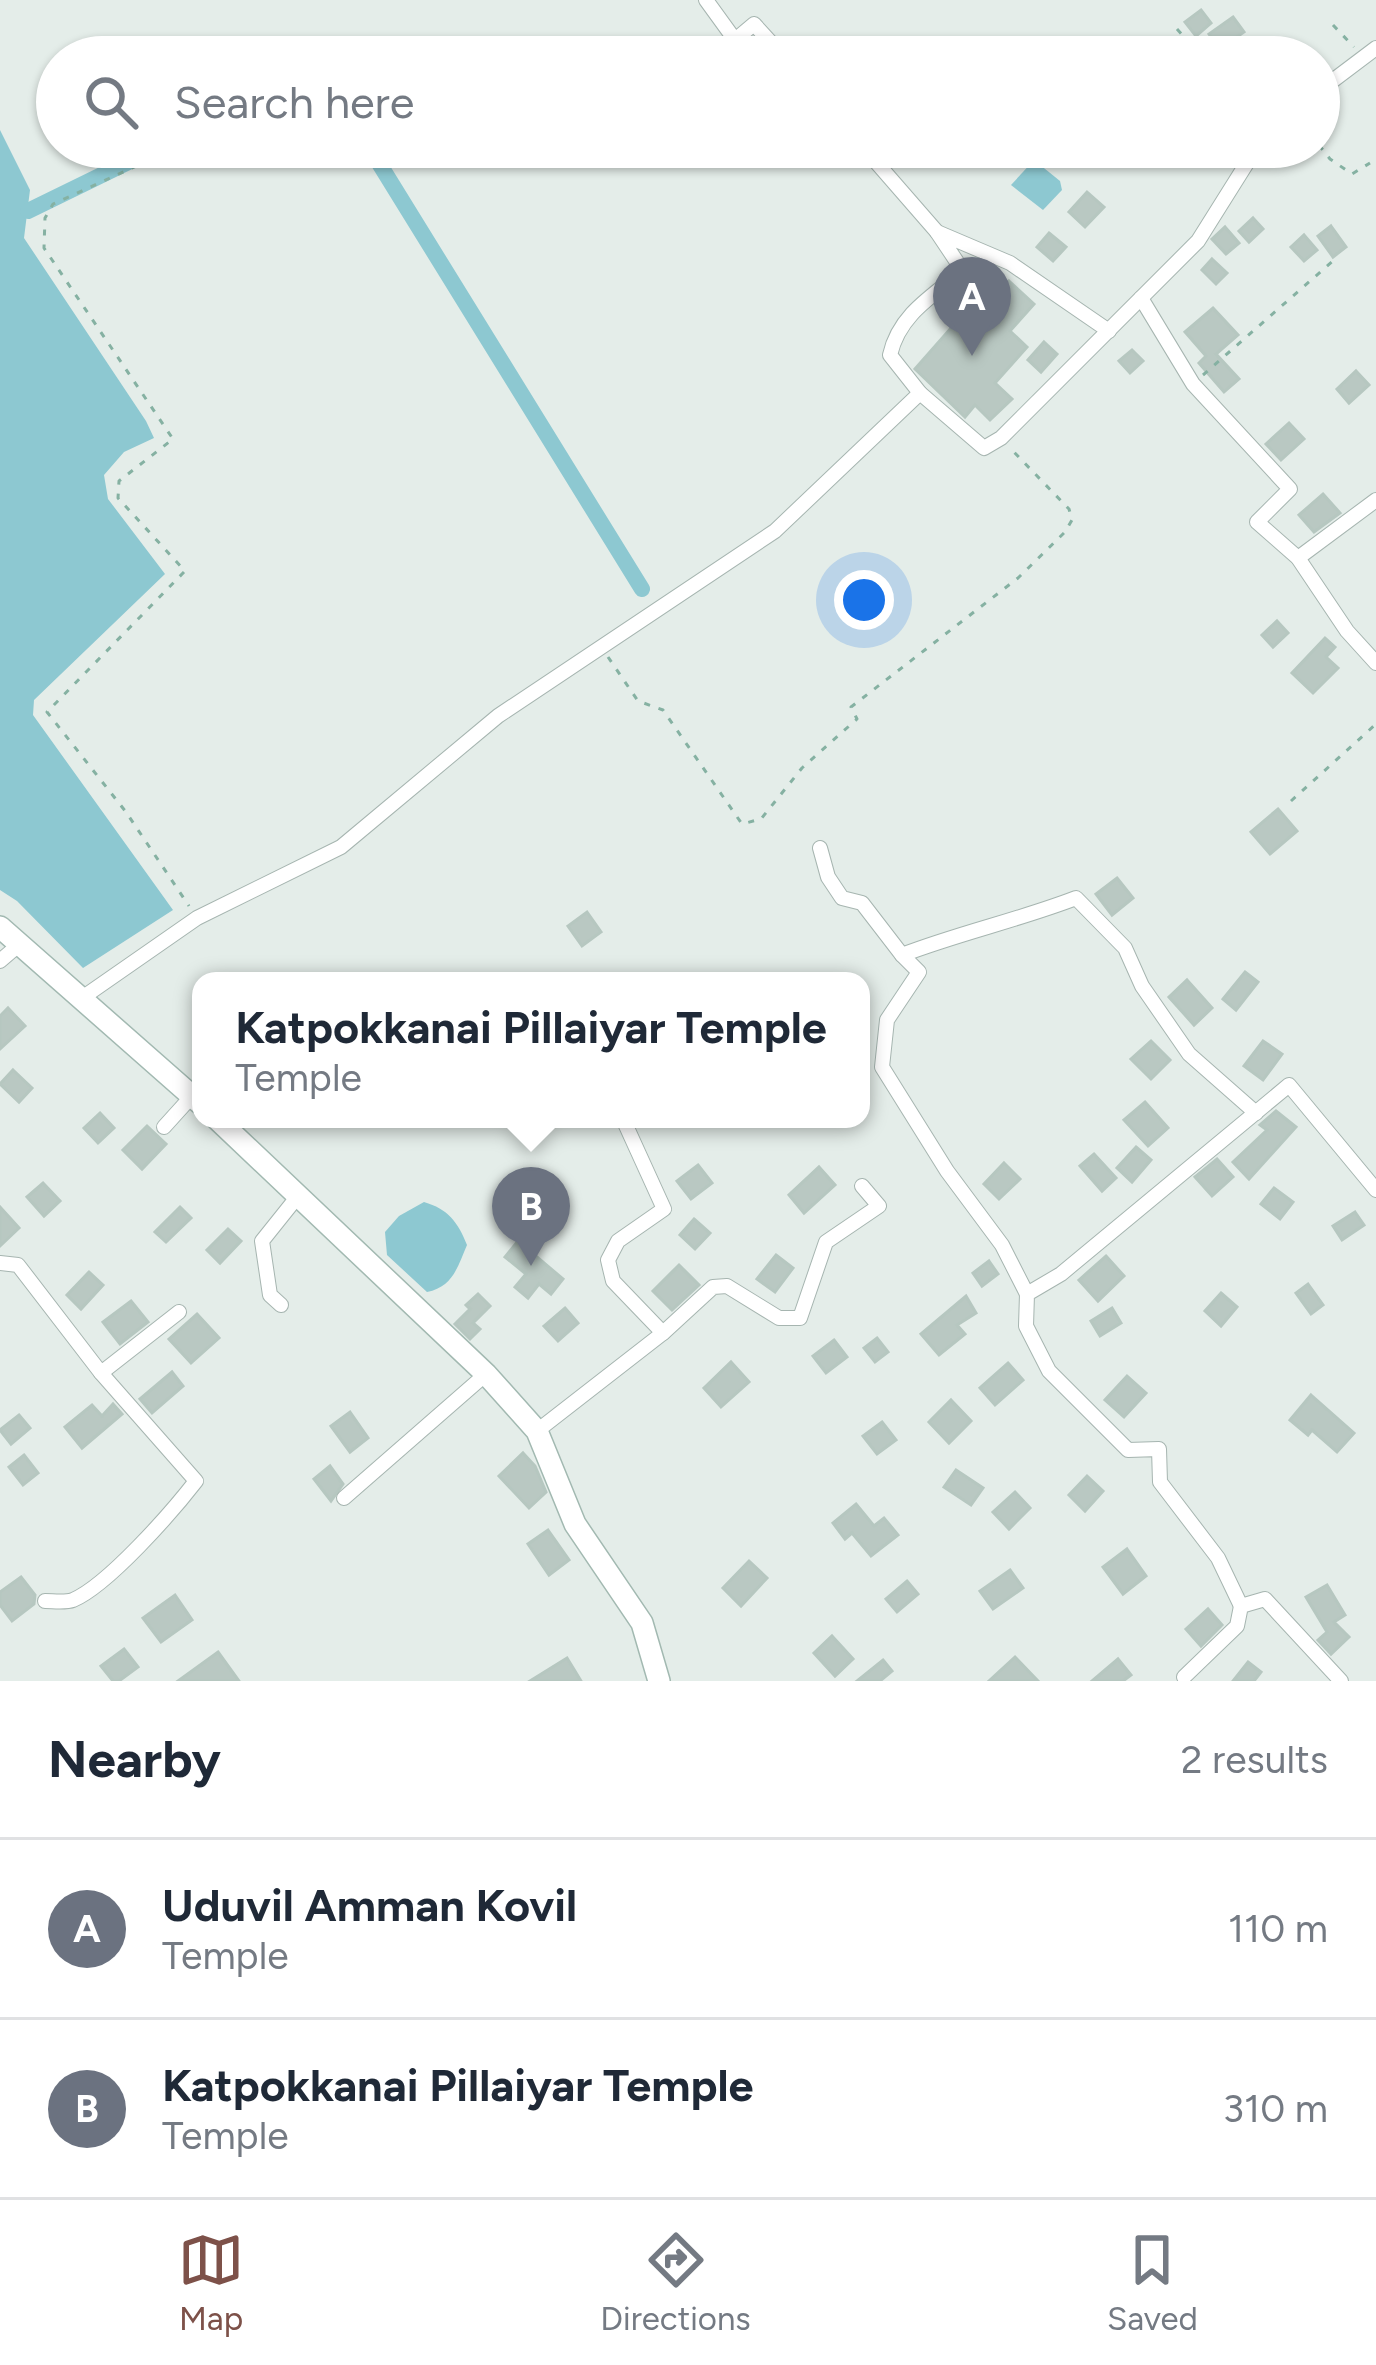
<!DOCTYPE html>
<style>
:root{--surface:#fff;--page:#f6f6f7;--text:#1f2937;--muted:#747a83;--line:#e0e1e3;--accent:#7d5149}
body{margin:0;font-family:Figtree,sans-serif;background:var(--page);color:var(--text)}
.you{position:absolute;left:864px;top:600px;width:42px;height:42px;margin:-30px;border:9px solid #fff;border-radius:50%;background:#1a73e8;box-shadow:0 0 0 18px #1a73e833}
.badge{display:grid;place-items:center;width:78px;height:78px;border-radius:50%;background:var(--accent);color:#fff;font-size:39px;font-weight:700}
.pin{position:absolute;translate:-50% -99px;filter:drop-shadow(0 3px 6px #0008)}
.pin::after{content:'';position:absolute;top:63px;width:42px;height:36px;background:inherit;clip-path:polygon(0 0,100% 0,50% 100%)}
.popup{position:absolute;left:192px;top:972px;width:678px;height:156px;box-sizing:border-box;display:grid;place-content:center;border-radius:24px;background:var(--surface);filter:drop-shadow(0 3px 9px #0005);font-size:39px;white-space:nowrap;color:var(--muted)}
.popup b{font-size:45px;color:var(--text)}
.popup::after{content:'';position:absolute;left:50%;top:100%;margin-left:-24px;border:24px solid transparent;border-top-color:var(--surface)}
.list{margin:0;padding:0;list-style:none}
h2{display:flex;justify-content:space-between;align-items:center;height:156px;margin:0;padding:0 48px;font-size:51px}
h2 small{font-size:39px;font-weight:400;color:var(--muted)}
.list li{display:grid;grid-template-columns:78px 1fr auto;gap:36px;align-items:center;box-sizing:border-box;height:180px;padding:0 48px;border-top:3px solid var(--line)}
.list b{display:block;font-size:45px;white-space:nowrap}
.list p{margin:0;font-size:39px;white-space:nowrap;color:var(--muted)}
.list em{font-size:39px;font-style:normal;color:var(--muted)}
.icon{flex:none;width:66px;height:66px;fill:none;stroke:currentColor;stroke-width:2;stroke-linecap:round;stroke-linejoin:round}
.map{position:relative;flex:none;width:1376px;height:1681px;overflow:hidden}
.search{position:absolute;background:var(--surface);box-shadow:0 3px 9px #0004;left:36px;right:36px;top:36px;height:132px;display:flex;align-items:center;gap:30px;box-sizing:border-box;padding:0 42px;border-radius:66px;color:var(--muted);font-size:45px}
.sheet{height:516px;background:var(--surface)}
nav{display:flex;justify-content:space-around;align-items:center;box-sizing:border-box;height:168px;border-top:3px solid var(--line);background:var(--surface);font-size:33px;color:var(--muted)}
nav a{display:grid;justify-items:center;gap:6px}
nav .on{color:var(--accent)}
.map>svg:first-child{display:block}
</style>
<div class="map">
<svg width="1376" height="1681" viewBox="0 0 1376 1681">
<rect width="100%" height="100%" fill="#e4ede9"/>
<g fill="#8dc8d1">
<path d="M0,130l30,60 -6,48 122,183 8,17 -30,14 -20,23 4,24 57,75 -131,126 -1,15 140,195 -90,58 -66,-67 -17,-11z"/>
<path d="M1034,160l26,21 2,9 -19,20 -32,-25z"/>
<path d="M424,1202c24,7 34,20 43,43 -9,21 -14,42 -40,47l-40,-37 -2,-23 14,-16z"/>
</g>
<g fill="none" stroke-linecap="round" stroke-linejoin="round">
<g stroke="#8dc8d1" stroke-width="16">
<path d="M369,147l273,442"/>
<path d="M28,211l131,-64"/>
</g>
</g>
<g fill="#b9c8c2" stroke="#b6c7c0" stroke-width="3">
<path d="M1201,10l10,13 -15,13 -11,-14z"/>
<path d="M1233,17l11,15 -24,17 -11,-15z"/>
<path d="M1087,192l17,15 -19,20 -16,-15z"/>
<path d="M1253,218l10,11 -14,13 -10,-11z"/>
<path d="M1331,226l15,21 -13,10 -15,-21z"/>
<path d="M1225,227l14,16 -13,11 -14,-15z"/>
<path d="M1049,233l17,14 -13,14 -16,-14z"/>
<path d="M1304,235l13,15 -13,11 -13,-14z"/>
<path d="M1212,259l15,14 -11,11 -14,-14z"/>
<path d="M1009,281l25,23 -24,27 17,16 -32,36 17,16 -22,21 -15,-15 -10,12 -50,-48 44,-50 -4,-4 23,-26 8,8 8,-9 5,5z"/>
<path d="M1213,308l25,27 -22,19 23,25 -15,13 -25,-29 7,-7 -21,-24z"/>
<path d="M1044,342l13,12 -16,18 -13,-12z"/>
<path d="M1132,350l11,11 -13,12 -11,-12z"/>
<path d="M1356,371l13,14 -20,18 -12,-14z"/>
<path d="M1289,423l15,16 -23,21 -15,-16z"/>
<path d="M1323,494l17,19 -26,19 -15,-17z"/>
<path d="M1277,621l11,12 -15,14 -11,-12z"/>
<path d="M1325,638l10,9 -9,10 12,11 -25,25 -21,-20z"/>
<path d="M1278,809l19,22 -27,23 -19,-22z"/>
<path d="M1117,878l16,20 -21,17 -16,-21z"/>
<path d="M587,912l14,20 -19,14 -14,-20z"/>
<path d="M1245,972l13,10 -22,28 -13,-11z"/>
<path d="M1187,980l25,28 -18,17 -25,-28z"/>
<path d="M8,1008l17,18 -25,23v-33z"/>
<path d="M1151,1041l19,19 -19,19 -20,-20z"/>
<path d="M1263,1041l19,13 -19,26 -19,-14z"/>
<path d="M13,1070l19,18 -13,14 -19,-18z"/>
<path d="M1145,1102l23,26 -20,18 -24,-26z"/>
<path d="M1276,1111l20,16 -47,52 -16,-17 34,-32 -7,-5z"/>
<path d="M100,1113l14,15 -16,15 -14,-15z"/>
<path d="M147,1126l19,18 -24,25 -19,-19z"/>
<path d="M1136,1147l15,13 -19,22 -15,-14z"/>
<path d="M1094,1154l22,24 -14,13 -22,-25z"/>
<path d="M1217,1159l16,18 -21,19 -17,-19z"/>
<path d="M1004,1163l16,16 -21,20 -15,-15z"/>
<path d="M698,1165l14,18 -21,16 -14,-18z"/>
<path d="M819,1167l16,18 -31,28 -15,-18z"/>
<path d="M43,1183l17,18 -16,15 -17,-19z"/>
<path d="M1274,1188l19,14 -13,17 -19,-15z"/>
<path d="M0,1207l19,21 -19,18z"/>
<path d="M180,1207l11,11 -25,24 -11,-10z"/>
<path d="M1355,1212l9,13 -22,15 -9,-14z"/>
<path d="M694,1219l16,14 -15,16 -15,-14z"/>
<path d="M228,1229l13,12 -21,22 -13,-13z"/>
<path d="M518,1241l45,38 -12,15 -12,-10 -11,14 -13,-11 11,-13 -21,-17z"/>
<path d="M776,1255l17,13 -18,24 -18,-13z"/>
<path d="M1106,1256l18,20 -26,25 -19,-21z"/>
<path d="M989,1261l9,13 -16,12 -9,-13z"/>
<path d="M679,1265l20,20 -27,25 -19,-19z"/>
<path d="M89,1272l14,13 -22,24 -14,-14z"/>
<path d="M1308,1284l15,21 -12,9 -15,-21z"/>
<path d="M1221,1293l16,14 -16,19 -16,-15z"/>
<path d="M478,1294l12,12 -17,17 7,6 -10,10 -15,-15 15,-15 -4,-4z"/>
<path d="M966,1296l10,17 -19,12 8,9 -26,21 -18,-21z"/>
<path d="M131,1301l17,21 -28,22 -17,-22z"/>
<path d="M565,1308l13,15 -20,18 -14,-15z"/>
<path d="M1112,1308l9,15 -21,13 -9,-15z"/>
<path d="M197,1314l22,24 -28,25 -22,-24z"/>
<path d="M877,1338l11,14 -13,10 -11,-14z"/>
<path d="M834,1340l13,17 -21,16 -13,-17z"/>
<path d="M731,1362l18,20 -28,25 -17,-19z"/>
<path d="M1008,1363l15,17 -28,25 -15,-17z"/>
<path d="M172,1372l11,14 -31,27 -12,-14z"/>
<path d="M1127,1376l19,17 -22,24 -19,-17z"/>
<path d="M1311,1395l43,38 -17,19 -25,-22 -4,5 -18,-15z"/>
<path d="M951,1400l20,21 -22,22 -20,-21z"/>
<path d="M113,1404l9,10 -40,34 -17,-21 27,-22 10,11z"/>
<path d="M350,1412l18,26 -18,14 -19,-26z"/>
<path d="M19,1415l11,13 -19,16 -11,-14z"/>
<path d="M882,1422l14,18 -19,14 -14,-18z"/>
<path d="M523,1453l12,13 11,26 -17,16 -30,-32z"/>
<path d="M24,1455l14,18 -15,12 -14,-18z"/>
<path d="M330,1466l13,18 -12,17 -17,-22z"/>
<path d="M956,1470l27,18 -12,17 -27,-18z"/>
<path d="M1087,1476l16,15 -18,20 -16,-16z"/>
<path d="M1015,1492l15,16 -21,21 -16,-17z"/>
<path d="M856,1504l18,22 10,-8 14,17 -27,21 -19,-23 -7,6 -12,-16z"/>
<path d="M548,1530l21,30 -20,15 -21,-31z"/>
<path d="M1127,1549l19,27 -23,18 -20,-27z"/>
<path d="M749,1561l18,17 -26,28 -18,-18z"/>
<path d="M1010,1570l13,18 -30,21 -13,-18z"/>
<path d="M21,1577l14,18 -1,9 -22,17 -12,-16v-13z"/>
<path d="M907,1581l11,13 -21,18 -11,-13z"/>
<path d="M1327,1585l18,30 -11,7 15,15 -18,17 -13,-14 9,-8 -21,-35z"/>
<path d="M175,1595l17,25 -31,22 -18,-24z"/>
<path d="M1208,1609l14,16 -21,21 -15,-17z"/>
<path d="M832,1636l21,23 -18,17 -21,-23z"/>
<path d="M124,1649l14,18 -19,14h-6l-12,-15z"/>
<path d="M218,1652l21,29h-61z"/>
<path d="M1015,1657l23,24h-49z"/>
<path d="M567,1658l14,23h-51z"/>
<path d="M1118,1659l13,16 -8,6h-31z"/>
<path d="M883,1660l9,11 -12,10h-23z"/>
<path d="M1248,1662l13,10 -7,9h-21z"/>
</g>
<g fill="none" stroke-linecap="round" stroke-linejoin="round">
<g stroke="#a6b5b0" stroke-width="16">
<g id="street">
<path d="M706,0l29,40 19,-16 30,33"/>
<path d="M1319,91l57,-43"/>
<path d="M863,147l74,85"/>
<path d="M1141,298l52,86 97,105 -33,33 41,36 49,73 29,32"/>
<path d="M920,393l-30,-38c9,-40 42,-59 73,-84l-26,-39 73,31 99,68"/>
<path d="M1298,558l78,-58"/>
<path d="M820,848l8,29 14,21 20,5 40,52 17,17 -32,48 -5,47 65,104 55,74 25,49"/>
<path d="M902,955c57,-22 117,-35 174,-57l49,50 17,38 47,68 67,59"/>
<path d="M0,961l21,-18"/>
<path d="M82,998l115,-80 144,-71 157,-131 277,-185 145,-138 64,55 17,-10 197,-197 59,-94"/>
<path d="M164,1127l28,-31"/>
<path d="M0,1263l18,2 83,108 78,-61"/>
<path d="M281,1305l-11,-10 -8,-54 36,-45"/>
<path d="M663,1333l50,-46 14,-1 52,32h21l26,-76 53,-36 -17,-20"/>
<path d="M537,1431l126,-98 -50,-52 -5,-21 10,-19 46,-32 -41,-90"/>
<path d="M344,1498l142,-124"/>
<path d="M45,1601c8,0 20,2 28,-1 35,-15 99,-88 123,-119l-95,-108"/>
<path d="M1241,1606l-23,-48 -58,-76 -1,-33 -31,1 -79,-79 -23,-45 1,-32 34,-20 228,-189 87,105"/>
<path d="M1184,1677l53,-51 4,-20 24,-7 76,82"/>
</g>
</g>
<g stroke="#a2b9b1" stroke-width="24">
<g id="secondary">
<path d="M0,927l201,177"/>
<path d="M217,1119l269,255 51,57 38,93 67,99 17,58"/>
</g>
</g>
<g stroke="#85b1a2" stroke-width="3" stroke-dasharray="6 9" stroke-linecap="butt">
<path d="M1333,25l21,22"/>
<path d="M1177,29l25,28"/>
<path d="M1319,145l11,14 22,15 18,-11"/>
<path d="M178,147l-125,57 -8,14 -1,30 129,191 -54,42 -1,17 67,73 -138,141 79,100 63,94"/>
<path d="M1203,375l131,-115"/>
<path d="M608,657l30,44 25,9 79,114 19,-5 41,-51 55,-49 -6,-12 167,-129 47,-46 7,-12 -3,-11 -59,-61"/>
<path d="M1291,801l85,-77"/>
</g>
<use href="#street" stroke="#fff" stroke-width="14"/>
<use href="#secondary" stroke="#fff" stroke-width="21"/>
</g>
</svg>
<div class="you"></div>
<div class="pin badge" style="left:972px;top:356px;background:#6b7280">A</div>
<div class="pin badge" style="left:531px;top:1266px;background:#6b7280">B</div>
<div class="popup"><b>Katpokkanai Pillaiyar Temple</b>Temple</div>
<div class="search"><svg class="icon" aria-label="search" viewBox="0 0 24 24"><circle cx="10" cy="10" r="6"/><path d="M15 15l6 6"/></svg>Search here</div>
</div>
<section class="sheet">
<h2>Nearby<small>2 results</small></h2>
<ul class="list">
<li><span class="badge" style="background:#6b7280">A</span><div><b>Uduvil Amman Kovil</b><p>Temple</p></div><em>110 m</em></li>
<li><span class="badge" style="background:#6b7280">B</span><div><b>Katpokkanai Pillaiyar Temple</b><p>Temple</p></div><em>310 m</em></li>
</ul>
</section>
<nav>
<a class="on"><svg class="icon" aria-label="map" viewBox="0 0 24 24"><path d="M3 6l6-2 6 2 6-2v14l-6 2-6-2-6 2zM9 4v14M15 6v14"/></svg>Map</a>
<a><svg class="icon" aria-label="directions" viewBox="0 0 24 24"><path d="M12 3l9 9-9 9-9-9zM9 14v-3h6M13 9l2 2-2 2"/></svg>Directions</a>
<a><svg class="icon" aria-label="saved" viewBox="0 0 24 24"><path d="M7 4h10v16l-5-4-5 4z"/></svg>Saved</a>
</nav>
